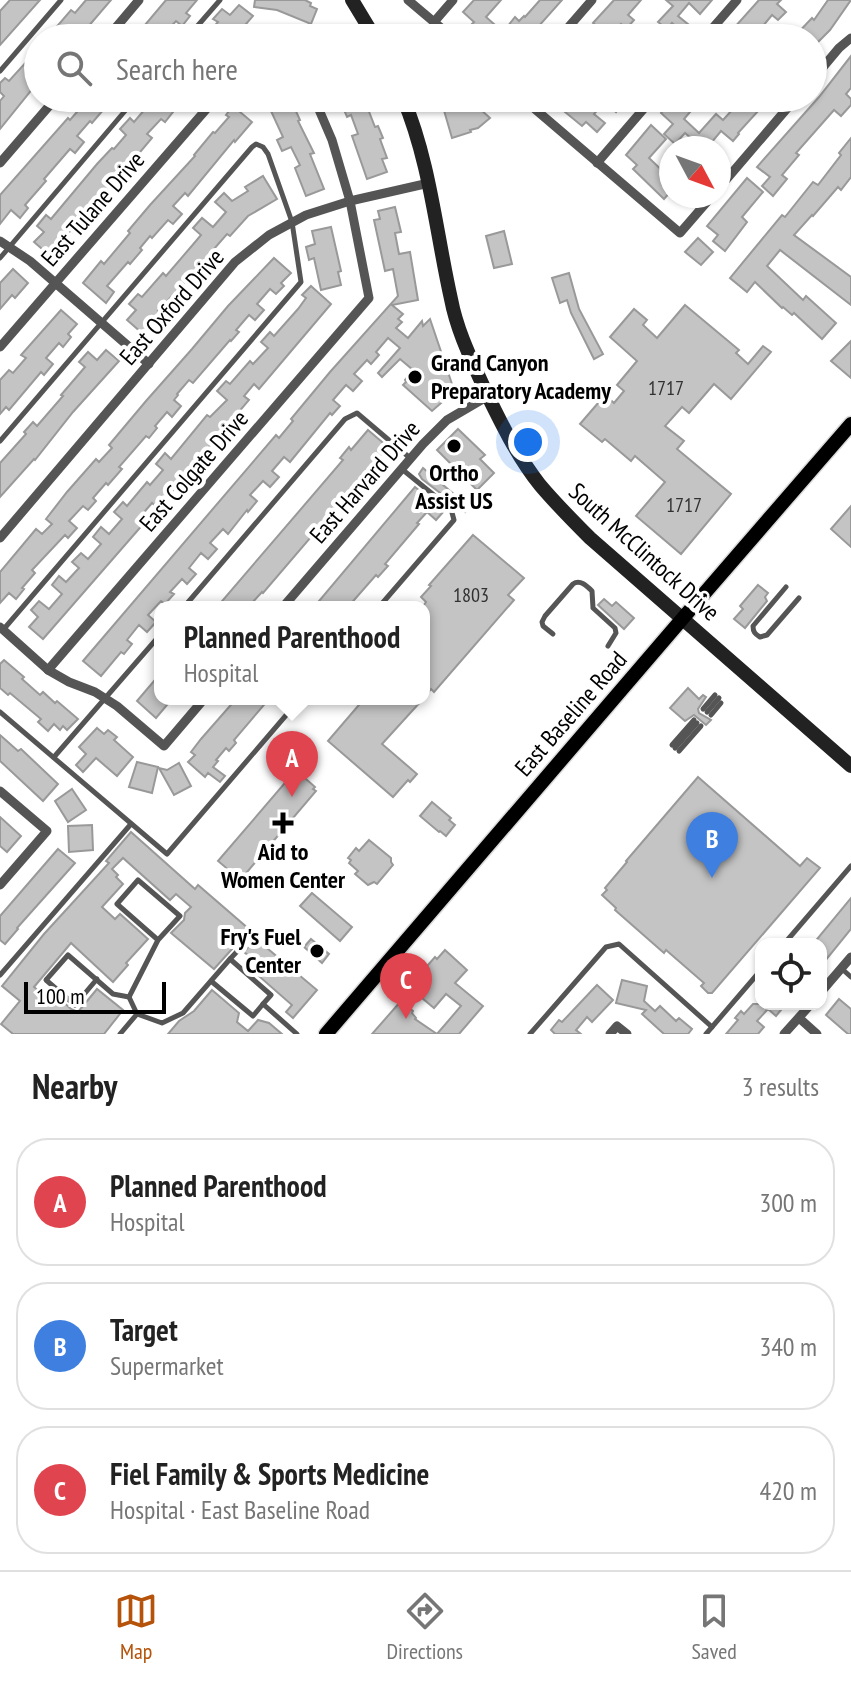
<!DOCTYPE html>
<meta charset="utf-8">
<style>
:root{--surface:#fff;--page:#f6f6f6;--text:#222;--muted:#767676;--line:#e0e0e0;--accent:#b45309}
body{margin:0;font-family:"PT Sans Narrow",sans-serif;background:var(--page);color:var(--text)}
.controls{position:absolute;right:24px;bottom:24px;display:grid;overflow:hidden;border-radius:16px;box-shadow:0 2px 6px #0004}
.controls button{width:72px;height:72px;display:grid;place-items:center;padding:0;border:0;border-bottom:2px solid var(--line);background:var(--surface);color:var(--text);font:40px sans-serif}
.compass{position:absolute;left:659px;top:136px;width:72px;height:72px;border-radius:50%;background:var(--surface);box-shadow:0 2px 6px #0004;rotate:131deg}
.scale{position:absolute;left:24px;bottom:20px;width:142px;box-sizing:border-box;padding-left:8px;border:4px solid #000;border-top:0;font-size:22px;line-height:28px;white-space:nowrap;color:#000;-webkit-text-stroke:6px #fff;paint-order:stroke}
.you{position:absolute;left:528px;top:442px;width:28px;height:28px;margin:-20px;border:6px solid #fff;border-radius:50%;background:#1a73e8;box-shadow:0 0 0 12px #1a73e833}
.badge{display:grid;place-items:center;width:52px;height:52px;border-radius:50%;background:var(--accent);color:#fff;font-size:26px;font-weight:700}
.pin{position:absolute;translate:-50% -66px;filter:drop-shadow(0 2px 4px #0008)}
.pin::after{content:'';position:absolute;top:42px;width:28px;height:24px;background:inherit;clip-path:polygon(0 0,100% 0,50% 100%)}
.popup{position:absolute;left:154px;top:601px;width:276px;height:104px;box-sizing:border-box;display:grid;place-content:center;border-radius:16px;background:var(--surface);filter:drop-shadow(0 2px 6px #0005);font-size:26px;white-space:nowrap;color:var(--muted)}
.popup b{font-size:30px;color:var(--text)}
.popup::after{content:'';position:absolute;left:50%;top:100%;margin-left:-16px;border:16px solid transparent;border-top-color:var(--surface)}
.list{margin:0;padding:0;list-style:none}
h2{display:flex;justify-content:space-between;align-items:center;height:104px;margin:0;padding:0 32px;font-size:34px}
h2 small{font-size:26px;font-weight:400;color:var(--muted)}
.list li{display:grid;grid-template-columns:52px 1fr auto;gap:24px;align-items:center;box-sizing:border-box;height:128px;margin:0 16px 16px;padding:0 16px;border:2px solid var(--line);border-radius:32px}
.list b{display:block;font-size:30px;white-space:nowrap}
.list p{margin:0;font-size:26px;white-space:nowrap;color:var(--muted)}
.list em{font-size:26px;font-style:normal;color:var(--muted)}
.icon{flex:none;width:44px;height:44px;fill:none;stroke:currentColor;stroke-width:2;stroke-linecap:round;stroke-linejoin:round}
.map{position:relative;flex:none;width:851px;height:1034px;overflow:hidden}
.search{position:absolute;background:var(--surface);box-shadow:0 2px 6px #0004;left:24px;right:24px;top:24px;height:88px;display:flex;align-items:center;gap:20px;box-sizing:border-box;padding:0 28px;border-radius:44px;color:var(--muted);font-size:30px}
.sheet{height:536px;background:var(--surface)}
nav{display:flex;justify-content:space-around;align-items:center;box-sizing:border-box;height:112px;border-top:2px solid var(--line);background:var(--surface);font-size:22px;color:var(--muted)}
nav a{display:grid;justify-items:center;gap:4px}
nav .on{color:var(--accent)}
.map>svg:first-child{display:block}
</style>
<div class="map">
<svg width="851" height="1034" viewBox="0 0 851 1034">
<rect width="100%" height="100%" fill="#fff"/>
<g fill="#c4c4c4" stroke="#999" stroke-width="2">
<path d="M10,0h30l-40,45v-34z"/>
<path d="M86,0h25l-30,35 -2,-2 -5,5h-27l24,-28 4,3z"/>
<path d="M166,0h31l-11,13 4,3 -8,10 -6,-5 -16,17h-26z"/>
<path d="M255,0h50l6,3 -1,3 7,3 -6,15 -34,-14 -23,-3z"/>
<path d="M474,0h27l-15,17 17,15 12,-15 4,4 5,-5 1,1 15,-17h22l-25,28 4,3 -6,7h-53l-13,-11 5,-5 -11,-10z"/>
<path d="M614,0h27l-13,15 6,5 -8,9 -5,-5 -13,14h-16l8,-9 -7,-6z"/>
<path d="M666,0h46l-12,14 -11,-11 -11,13 11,9 -6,8 -11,-10 -5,6 -9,-7 15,-16z"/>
<path d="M759,0h22l-4,4 9,8 -8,8 -6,-5 -19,23h-28z"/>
<path d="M828,0h23l-21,30 -17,17v-9h-20l19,-20 2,2z"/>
<path d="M239,5l14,11 -19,22h-30l14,-16 -5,-3 9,-10 8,6z"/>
<path d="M38,49v33l-38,47v-28l4,-5 -4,-4v-9l5,-5 4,3z"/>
<path d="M851,56v32l-5,6 5,5v6l-10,11 -7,-6 -38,43 3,2 -17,20 5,4 -14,17 -11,-10 8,-9 -13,-10 62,-70z"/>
<path d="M89,98h21l-8,9 2,2 -12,14 -2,-2 -13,15 7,6 -9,11 -5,-4 -26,30 2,2 -21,24 3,3 -8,10 -9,-8 -11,14v-29l68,-77 2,2z"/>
<path d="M149,98h35l-19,24 -4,-3 -14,15 5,4 -22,26 -8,9 -2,-3 -13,15 3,2 -8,10 -3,-3 -13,14 4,4 -17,20 -2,-2 -22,25 -15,-13 10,-10 -7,-6 9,-11 5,4 46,-55 15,-16 2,1 12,-14 -6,-6 10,-11 4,4 12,-14 -3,-2z"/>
<path d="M265,98h25l10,22 -2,1 16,32 -4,1 14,35 -18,7 -11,-28 5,-3 -9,-18 -9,4 -5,-11 6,-3z"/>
<path d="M339,98h31l3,8 -5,3 7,18 3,-1 5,12 -3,1 7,19 -5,1 5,13 -20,7 -15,-43 6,-2 -7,-19 -4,2z"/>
<path d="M548,98h79l-11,14 -12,-10 -10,12 11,9 -8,9 -11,-10 -4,4z"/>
<path d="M674,98h28l-18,21 15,14 17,-19 7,6 20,-22h27l-32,35 1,1 -6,7 -12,-10 -10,12 6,5h-15l-17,-15 -10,11 -11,-10 9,-10 -12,-11z"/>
<path d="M469,99l21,19 -12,10 -8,2 1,2 -19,6 -9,-31z"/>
<path d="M233,106l19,16 -17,20 -1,-2 -46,56 -3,-3 -12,13 9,8 -9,10 -5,-4 -16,18 -2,-2 -10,12 2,2 -12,14 -2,-2 -21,24 7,6 -8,11 -23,-20 18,-22 3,3 26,-31 -2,-2 22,-26 45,-49 -1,-1 19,-23 2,1 14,-16 -3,-2z"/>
<path d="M651,125l15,14 -17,19 22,21v12l-7,8 -31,-30 4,-4 -11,-10z"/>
<path d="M851,138v39l-10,13 -3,-3 -25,29 -1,-1 -18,20 57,42v28l-71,-55 -13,16 36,34 3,-4 30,27 -14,16 -28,-26 -2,2 -9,-8 -1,1 -27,-26 -8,10 -17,-14 52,-63 3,2 28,-35 5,3 23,-30 -2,-2z"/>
<path d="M263,176l14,23 -29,17 -18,20 -3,-2 -47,54 1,1 -8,10 -2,-2 -13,14 2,2 -18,20 -15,-13 9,-10 -7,-6 9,-10 4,3 21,-24 3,3 30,-35 5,-6 -8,-7 9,-10 11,9 13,-15 -11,-10 9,-9 8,8 16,-10 -3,-4z"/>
<path d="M747,178l16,14 -21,25 5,5 -22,29 -12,-10 5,-6 -11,-9z"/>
<path d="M395,207l6,25 -6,1 4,21 11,-2 8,48 -26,5 11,9 -5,5 4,3 -6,6 12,10 14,-17 1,5 7,-7 22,65 -6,7 2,6 -16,14 -29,-26 3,-3 -1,-2 8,-10 -13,-11 -18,18 -4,-4 22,-25 -12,-10 -12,14 3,3 -8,9 -4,-4 -13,14 8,7 -9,10 -7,-6 -13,15 7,6 -8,9 -2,-2 -40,49 -6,-5 -12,14 7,6 -9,10 -7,-6 -13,14 7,6 -9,11 -1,-2 -19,24 -5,-5 -13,14 7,6 -9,10 -7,-6 -12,15 7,6 -9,10 -5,-5 -12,13 4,2 -9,10 -4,-3 -13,14 8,7 -9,10 -8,-7 -12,15 5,4 -8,10 -3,-2 -20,24 -18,-15 193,-226 3,3 14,-17 -2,-2 39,-47 68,-76 -5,-27 -8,2 -11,-51 6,-1 -2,-8z"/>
<path d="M331,227l10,44 -3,1 3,13 -20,5 -7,-32 -5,2 -3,-13 9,-3 -3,-13z"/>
<path d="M504,231l8,33 -18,4 -8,-32z"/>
<path d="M698,238l15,14 -12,13 -16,-13z"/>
<path d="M274,258l17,15 -10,10 3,3 -8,8 -6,-5 -13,15 7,6 -9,10 -6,-5 -13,15 3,2 -8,9 -1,-1 -37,43 -4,-3 -12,14 1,1 -4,5 7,6 -9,11 -5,-5 -12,14 2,2 -8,10 -3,-2 -27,31 3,2 -14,16 -2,-2 -13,15 3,3 -8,9 -5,-4 -14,15 8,7 -9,10 -3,-3 -33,35 3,3 -13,15 2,1 -8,10 -7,-6 -9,10v-31l36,-43 6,5 10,-10 -6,-5 21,-27 29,-33 3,3 13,-14 -3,-3 37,-44 46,-52 36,-43z"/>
<path d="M13,269l15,14 -13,15 -3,-3 -12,14v-26z"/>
<path d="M569,273l10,36 24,45 -9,5 -23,-46 -4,-13 -7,3 -8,-25z"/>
<path d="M311,286l20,18 -72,85 -5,-5 -10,12 5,4 -42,49 1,1 -50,58 -6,-5 -12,14 5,5 -102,117 -14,-12 9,-10 -7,-7 8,-9 10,8 13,-15 -10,-9 7,-9 7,6 13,-14 -7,-6 9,-9 7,6 13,-15 -8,-7 8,-10 8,7 13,-15 -8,-7 9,-10 4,4 20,-24 3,3 13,-15 -7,-6 9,-11 6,6 36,-44 3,2 17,-17 -10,-9 9,-10 4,3 20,-23 3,3 15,-16 -7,-6 9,-10 4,4 24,-27 8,-11 -4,-3z"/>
<path d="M685,305l54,45 -3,3 12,11 15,-18 8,6 -40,47 -17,-15 -25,29 -7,-6 -17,19 19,15 -7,8 54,45 -50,60 -45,-38 29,-34 -30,-26 -4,5 -26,-22 -3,3 -22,-18 25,-29 9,8 10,-12 -7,-6 20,-24 -27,-24 24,-28 13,11 -4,5 14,13z"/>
<path d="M61,310l16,14 -9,10 3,3 -8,10 -4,-4 -13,15 7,6 -9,11 -3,-3 -32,38 -3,-3 -6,7v-34l9,-10 4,3 13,-15 -5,-3z"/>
<path d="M851,341v37l-20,-17z"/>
<path d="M106,350l13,11 -46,51 -38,48 -1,-1 -34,38v-34l26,-29 -2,-2 9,-10 4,4 26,-30 -2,-1 24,-28 -6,-5 9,-10 9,8z"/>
<path d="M458,429l27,26 -5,4 14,14 -17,17 -40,-40z"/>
<path d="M368,430l20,17 -125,146 -1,-1 -10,11 5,4h-40l126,-147 -3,-2 9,-11 2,3z"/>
<path d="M423,468l46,39 -4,5 -43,-33 -3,-5z"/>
<path d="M415,487l29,24 -8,9 -9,-8 -10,11 2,1 -34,40 3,2 -10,11 -2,-2 -28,32h-34z"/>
<path d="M851,506v41l-20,-18z"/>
<path d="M473,535l51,43 -16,17 6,5 -80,92 -3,-3 -7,8v-92l2,-3 -5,-5 10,-11 -2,-1z"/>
<path d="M758,585l10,8 -3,4 2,4 -22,27 -11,-9 9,-10 -3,-3z"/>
<path d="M604,599l8,7 4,-4 18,16 -10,11 -26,-24z"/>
<path d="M4,660l20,17 -2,2 18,16 3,-3 12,11 2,-2 21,18 -11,11 -4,-4 -3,4 -6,-6 -6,7 -10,-9 3,-3 -31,-26 -2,2 -8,-7v-24z"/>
<path d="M160,674v25h12l-16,19 -19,-17z"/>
<path d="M688,688l11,11 4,-4 3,2 -8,12 1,4 12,7 -5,5 -12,-10 -9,6 -15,-13z"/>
<path d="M236,699h33l-35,41 2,3 -7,8 -3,-3 -10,12 2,1 -5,6 12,9 -5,6 -12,-9 -3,4 -17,-15 7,-7 -4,-3 10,-13z"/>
<path d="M364,699h59l-41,45 35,30 -7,8 -2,-2 -15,17 -65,-56z"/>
<path d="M97,728l7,6 4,-4 9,7 -3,3 19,17 -16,19 -21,-18 -13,14 -7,-7 10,-11 -7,-7z"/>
<path d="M0,735l18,16 3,-2 37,35 -15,17 -43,-40z"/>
<path d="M137,762l21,5 -6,26 -23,-6z"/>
<path d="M179,763l12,23 -17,9 -15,-27 8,2z"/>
<path d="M296,770l19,17 -2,2 3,2 -74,87 -3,-3 -2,2 -19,-16z"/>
<path d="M698,777l102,89 7,-8 13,10 -108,125h-4l-7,-7 3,-3 -38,-33 -2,3 -49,-43 1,-2 -14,-13 5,-5 -2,-2 22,-26 -1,-1z"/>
<path d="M72,789l14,21 -18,12 -13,-21z"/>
<path d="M432,802l19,16 -2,2 6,5 -9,11 -6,-5 -1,1 -19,-16z"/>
<path d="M0,817l21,19 -14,16 -7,-6z"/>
<path d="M92,825l1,25 -24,2 -1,-26z"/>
<path d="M131,832l64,57 3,-4 59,51 -2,2 62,52 -24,28 -7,-6 6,-7 -48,-42 5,-7 -5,-4 6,-7 -1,-5 -4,-2 -4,1 -27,30 -43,-36 13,-13 1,-7 6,-6 -15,-13 -6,6 -47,-42 -11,11 6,6 -2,2 7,7 -21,23 13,12 5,-5 28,25 -22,24 2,2 -15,17 -42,-39 -37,44 13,11 5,-6 19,17 7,3 19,-23 26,21 -19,24h-91l-12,-10 19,-23 -18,-15 42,-52 65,-71 -3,-2z"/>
<path d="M369,840l22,18v4l2,3 -16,19 -3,-2 -6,3 -13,-11 3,-3 -9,-8 2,-3 -3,-2 8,-10 3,3z"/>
<path d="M58,849l17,14 -58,65 1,1 -13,15 -5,-4v-24z"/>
<path d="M312,893l40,34 -12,14 -40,-35z"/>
<path d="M851,898v31l-30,37v-22h-8z"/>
<path d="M311,939l18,15 -7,9 -18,-16z"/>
<path d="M445,950l22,20 -12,13 28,23 -24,28h-87l29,-33 12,10 -1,2 4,5 -1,1 22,15 24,-28 -15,-12 -12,14 -24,-20 19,-19 -2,-3 8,-9 2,2z"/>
<path d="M622,980l25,6 -3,15 11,10 5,-5 16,15 3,-3 13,11 -4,5h-24l-22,-20 4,-4 -30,-7z"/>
<path d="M597,985l16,15 -21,22 -5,-5 -11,13 5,4h-26l-4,-4 8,-10 3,2z"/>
<path d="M212,990l27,23 -2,9 11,9 10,-11 11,3 13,11h-114l11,-13 15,-10z"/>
<path d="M839,999l12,10v25h-3l-22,-19z"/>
<path d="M753,1004h33l-10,12 -8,-7 -11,12 7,6 -6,7h-32l12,-14 -3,-2 6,-7 3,3z"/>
</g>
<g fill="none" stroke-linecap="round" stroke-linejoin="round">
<g stroke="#dbdbdb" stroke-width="17">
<path id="primary" d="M326,1034l357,-416 168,-194"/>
</g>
<g stroke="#555" stroke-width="5">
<path d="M187,38l33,-38"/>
<path d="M0,71l61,-71"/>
<path d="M0,258l136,-160"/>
<path d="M0,441l252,-294 4,-3 7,3 5,7 24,68 9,60 -298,348"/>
<path d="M786,587l-33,39c0,6 2,8 7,11l7,-2 32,-37"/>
<path d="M184,607l161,-188 12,-6 53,45"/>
<path d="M379,607l75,-87 -3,-11 -48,-39"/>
<path d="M553,634l-10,-8 -1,-4 3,-6 28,-32c7,-5 14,2 19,7l1,17 22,20 1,5 -8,13"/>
<path d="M703,709l12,-14"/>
<path d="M0,712l167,142 133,-155"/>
<path d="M707,712l12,-14"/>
<path d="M711,715l10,-12"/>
<path d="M672,745l22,-25"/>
<path d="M675,748l22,-25"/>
<path d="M679,751l22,-25"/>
<path d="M54,757l106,-122"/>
<path d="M158,940l-41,-36 21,-24 42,36 -22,24 -29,57 8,17 25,9 21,-10 47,-54 41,36 -8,9 34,30"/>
<path d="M784,944l67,-78"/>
<path d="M230,959l15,-16"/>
<path d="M841,968l10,9"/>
<path d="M0,975l131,-151"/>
<path d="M97,979l-22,26 -29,-25 22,-25 45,39 16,3"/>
<path d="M211,981l42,35 10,-12"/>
<path d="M120,1034l17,-20"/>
<path d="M530,1034l76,-87 13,-3 93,83"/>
<path d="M706,1034l55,-64"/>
</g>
<g stroke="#555" stroke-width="9">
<path d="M408,0l45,38"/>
<path d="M434,22l19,-22"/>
<path d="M107,38l32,-38"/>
<path d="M269,38l6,-8 5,8"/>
<path d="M559,38l33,-38"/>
<path d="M704,38l33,-38"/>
<path d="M813,79l26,-31 12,-10"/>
<path d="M522,98l158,135 32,-37"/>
<path d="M0,163l56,-65"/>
<path d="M597,163l56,-65"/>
<path d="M719,188l77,-90"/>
<path d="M0,241l30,20 119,103"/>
<path d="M0,347l216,-249"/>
<path d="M0,538l235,-276 34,-27 37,-20 44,-14 79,-18"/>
<path d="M283,607l140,-163 24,-24 41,-24"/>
<path d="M0,627l48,43 21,12 26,10 22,14 47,40 40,-47"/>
<path d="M48,670l321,-372 -19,-97 -18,-61 -18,-42"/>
<path d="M0,791l47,40 -47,54"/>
<path d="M821,992l30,-35"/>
<path d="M799,1018l18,16"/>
<path d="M610,1034l7,-8 10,8"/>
<path d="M784,1034l27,-30"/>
</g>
<g stroke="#222" stroke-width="14">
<path d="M352,0l23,38"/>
<path d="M403,98c27,64 33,134 48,201 6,32 21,62 34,91 16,33 32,66 55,95 16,19 33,36 50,53l261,228"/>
</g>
<use href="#primary" stroke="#000" stroke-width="14"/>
</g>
<g fill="#000" stroke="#fff" stroke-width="3">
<circle cx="415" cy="377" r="8"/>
<circle cx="454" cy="446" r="8"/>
<path d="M279 811h8v8h8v8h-8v8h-8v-8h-8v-8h8z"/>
<circle cx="317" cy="951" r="8"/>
</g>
<g text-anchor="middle" stroke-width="8" stroke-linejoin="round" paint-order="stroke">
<g font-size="20" fill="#313131">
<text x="666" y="395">1717</text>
<text x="684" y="512">1717</text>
<text x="471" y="602">1803</text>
</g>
<g font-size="24" fill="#000" stroke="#fff">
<text transform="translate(93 209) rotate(-49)" y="8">East Tulane Drive</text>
<text transform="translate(172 307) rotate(-49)" y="8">East Oxford Drive</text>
<text transform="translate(194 471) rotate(-49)" y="8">East Colgate Drive</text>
<text transform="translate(365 482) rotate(-49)" y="8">East Harvard Drive</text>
<text transform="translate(644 552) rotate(42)" y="8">South McClintock Drive</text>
<text transform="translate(571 714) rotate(-49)" y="8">East Baseline Road</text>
</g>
<g font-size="24" font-weight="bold" fill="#000" stroke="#fff">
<text x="431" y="371" text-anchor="start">Grand Canyon<tspan x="431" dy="28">Preparatory Academy</tspan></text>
<text x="454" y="481">Ortho<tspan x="454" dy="28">Assist US</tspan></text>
<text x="283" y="860">Aid to<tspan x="283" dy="28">Women Center</tspan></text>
<text x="301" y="945" text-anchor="end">Fry's Fuel<tspan x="301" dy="28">Center</tspan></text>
</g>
</g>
</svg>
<div class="controls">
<button><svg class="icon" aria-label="locate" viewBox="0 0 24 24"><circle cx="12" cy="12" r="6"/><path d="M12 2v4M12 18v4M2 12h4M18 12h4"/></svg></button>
</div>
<svg class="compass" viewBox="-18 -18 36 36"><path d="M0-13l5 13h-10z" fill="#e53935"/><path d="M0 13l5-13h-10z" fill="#767676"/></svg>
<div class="scale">100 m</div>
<div class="you"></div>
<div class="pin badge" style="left:292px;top:797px;background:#e0444e">A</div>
<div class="popup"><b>Planned Parenthood</b>Hospital</div>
<div class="pin badge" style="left:712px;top:878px;background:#3f7fe0">B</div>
<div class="pin badge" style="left:406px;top:1019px;background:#e0444e">C</div>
<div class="search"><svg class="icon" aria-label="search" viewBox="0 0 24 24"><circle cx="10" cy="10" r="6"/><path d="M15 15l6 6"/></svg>Search here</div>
</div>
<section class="sheet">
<h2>Nearby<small>3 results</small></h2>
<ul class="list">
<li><span class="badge" style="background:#e0444e">A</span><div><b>Planned Parenthood</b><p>Hospital</p></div><em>300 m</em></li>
<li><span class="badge" style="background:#3f7fe0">B</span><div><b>Target</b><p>Supermarket</p></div><em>340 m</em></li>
<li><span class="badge" style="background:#e0444e">C</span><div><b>Fiel Family &amp; Sports Medicine</b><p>Hospital · East Baseline Road</p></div><em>420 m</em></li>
</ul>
</section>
<nav>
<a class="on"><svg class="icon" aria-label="map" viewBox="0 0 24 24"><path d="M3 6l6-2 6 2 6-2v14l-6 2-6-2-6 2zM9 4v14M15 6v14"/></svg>Map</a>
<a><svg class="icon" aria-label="directions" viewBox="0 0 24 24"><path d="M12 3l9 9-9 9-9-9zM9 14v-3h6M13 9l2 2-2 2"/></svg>Directions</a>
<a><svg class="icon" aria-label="saved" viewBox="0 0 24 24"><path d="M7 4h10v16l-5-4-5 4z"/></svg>Saved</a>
</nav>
